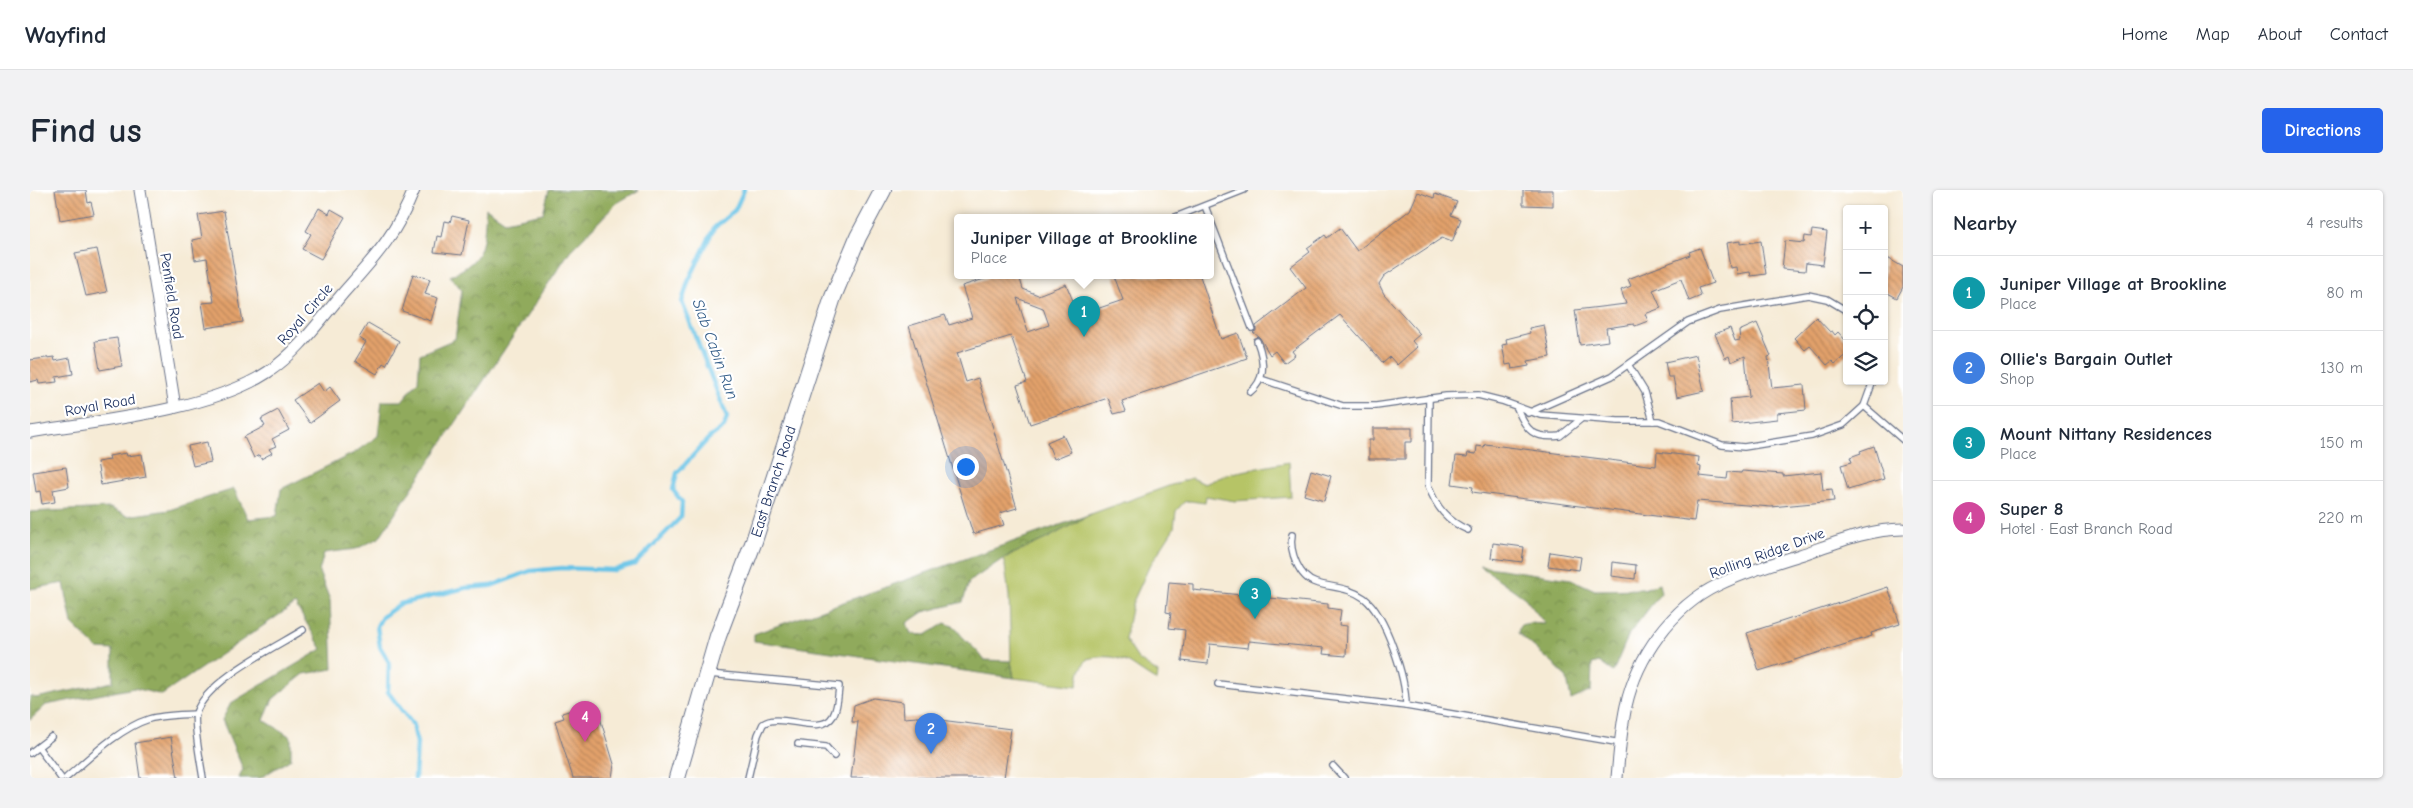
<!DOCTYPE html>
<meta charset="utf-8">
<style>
:root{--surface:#fff;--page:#f2f2f3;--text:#1f2937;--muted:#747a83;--line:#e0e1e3;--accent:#2563eb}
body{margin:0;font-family:"Comic Neue",sans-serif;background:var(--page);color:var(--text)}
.controls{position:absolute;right:15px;top:15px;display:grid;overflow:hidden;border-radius:5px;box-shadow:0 1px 4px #0004}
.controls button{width:45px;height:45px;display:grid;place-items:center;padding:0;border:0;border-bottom:1px solid var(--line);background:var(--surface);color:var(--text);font:25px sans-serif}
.you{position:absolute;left:935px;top:276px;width:18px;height:18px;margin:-12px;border:4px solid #fff;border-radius:50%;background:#1a73e8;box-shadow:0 0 0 8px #1a73e833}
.badge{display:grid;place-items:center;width:32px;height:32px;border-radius:50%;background:var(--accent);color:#fff;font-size:16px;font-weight:700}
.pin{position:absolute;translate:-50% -41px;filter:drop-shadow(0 1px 2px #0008)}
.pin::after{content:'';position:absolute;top:26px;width:18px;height:15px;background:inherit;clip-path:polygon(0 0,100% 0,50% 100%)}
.popup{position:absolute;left:924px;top:24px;width:260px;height:65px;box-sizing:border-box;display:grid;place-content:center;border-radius:5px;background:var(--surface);filter:drop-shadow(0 1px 4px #0005);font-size:16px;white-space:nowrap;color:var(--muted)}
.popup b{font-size:19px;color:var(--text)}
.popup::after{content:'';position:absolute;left:50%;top:100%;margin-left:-10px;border:10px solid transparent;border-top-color:var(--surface)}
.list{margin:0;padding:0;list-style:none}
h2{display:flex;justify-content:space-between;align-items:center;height:65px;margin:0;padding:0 20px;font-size:21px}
h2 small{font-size:16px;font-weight:400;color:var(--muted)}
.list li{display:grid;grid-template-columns:32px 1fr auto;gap:15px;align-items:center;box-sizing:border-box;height:75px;padding:0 20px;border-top:1px solid var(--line)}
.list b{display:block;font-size:19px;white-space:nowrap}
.list p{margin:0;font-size:16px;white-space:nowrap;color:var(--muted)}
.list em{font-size:16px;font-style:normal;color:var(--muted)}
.icon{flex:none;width:28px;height:28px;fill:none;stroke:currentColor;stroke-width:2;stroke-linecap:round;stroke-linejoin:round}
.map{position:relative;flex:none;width:1873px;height:588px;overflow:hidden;border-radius:5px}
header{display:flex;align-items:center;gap:30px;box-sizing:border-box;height:70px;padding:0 25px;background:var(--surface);border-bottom:1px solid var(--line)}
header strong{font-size:24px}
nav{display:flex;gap:28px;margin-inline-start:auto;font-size:18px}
.intro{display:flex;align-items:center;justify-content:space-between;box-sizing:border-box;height:120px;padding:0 30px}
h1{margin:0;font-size:35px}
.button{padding:12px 22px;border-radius:5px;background:var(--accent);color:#fff;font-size:18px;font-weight:700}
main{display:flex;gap:30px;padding:0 30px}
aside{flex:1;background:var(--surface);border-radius:5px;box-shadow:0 1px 4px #0004}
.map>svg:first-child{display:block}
</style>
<header>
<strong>Wayfind</strong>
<nav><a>Home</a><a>Map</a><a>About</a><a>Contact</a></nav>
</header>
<div class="intro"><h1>Find us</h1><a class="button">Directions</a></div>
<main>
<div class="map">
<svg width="1873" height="588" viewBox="0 0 1873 588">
<defs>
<pattern id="forest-crowns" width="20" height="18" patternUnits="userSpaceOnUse" patternTransform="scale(1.25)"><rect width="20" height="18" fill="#90aa5b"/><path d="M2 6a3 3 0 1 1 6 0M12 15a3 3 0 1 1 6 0" fill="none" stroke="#758b4e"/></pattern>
<pattern id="building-back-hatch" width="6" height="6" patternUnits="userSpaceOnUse" patternTransform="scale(1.25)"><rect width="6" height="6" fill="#e3a16a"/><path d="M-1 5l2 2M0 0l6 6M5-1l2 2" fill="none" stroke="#b7845a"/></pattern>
</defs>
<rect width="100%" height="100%" fill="#fff"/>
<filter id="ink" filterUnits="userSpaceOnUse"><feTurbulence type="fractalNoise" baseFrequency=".02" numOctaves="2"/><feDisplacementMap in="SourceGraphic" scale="10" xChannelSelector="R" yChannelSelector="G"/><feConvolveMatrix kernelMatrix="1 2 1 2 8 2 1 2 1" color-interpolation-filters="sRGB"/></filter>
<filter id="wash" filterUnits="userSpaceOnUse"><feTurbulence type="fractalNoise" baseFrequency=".0096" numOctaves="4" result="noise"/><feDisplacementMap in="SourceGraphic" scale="20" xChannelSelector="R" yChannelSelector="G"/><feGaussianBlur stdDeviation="1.12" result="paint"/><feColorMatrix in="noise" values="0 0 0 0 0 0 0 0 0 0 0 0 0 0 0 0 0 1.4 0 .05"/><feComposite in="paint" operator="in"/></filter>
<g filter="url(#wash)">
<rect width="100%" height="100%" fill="#f6ebd6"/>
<path fill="#b6c466" stroke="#687a62" d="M1259,272l2,35 -56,4 -29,-5 -1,7 -15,-2 -6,1 -8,9 -2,17 -25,39 -17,37 -7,35 13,20 20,14 -1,8c-29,-16 -33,-30 -70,-22l-7,12 -3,15 -63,-8 -3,-17 -2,-65 -5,-38 44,-20 43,-24 100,-36 14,6 22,-10z"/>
<g fill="url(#forest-crowns)" stroke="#566c5c">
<path d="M519,0h90l-22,13 -47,48 -191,287 -23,11 -32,4 -5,19 11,28 3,69 -29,5 -31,25 -9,21 27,17v22l-31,19h-21l4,-9 -21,-49 9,-17 91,-54 -27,-45 -133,91 -28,-7 -88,17 -16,15v-24l6,2 77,-16v-32l-15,-1 -26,-25 -8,-41 -34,6v-77l80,-4 17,8 42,-6 65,-21 14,30 29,-3 4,-27 73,-36 24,-17 4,-35h20l16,-20 2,-27 35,-15 7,-49 -12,-14c36,-17 33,-31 36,-68l19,13 38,-8z"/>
<path d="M1061,324l-43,24 -44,20 -35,24 -6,20 -40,10 -16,11 4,11 15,1 19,-12 10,4c8,13 21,20 29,33l27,1 3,17 -260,-37v-7z"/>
<path d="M1450,376l91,13 24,11 48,-1 16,-5 2,9 -32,41 -16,38 -14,-10 -7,2 -1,27 -20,9 -4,-21 -8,-10 -41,-36 2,-8 10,-2 15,1 -20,-26z"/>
</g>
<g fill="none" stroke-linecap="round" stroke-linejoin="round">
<path stroke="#69c4e7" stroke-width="4.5" d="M385,588l2,-35 -4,-18 -25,-33 1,-30 -9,-15 -3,-21 5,-9 18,-13 65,-16 26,-2 39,-15 32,-3 52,2 21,-6 46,-47 1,-15 -9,-12 4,-17 32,-35 15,-11 3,-10 -45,-115 6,-20 26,-54 21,-18 9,-20"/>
</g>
<g id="blocks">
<g fill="url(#building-back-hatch)" fill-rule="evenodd">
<path d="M25,0h31l2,13 3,-1 3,12 -34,6z"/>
<path d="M1493,0h30v16l-30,-1z"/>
<path d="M1388,2l16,6 1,-4 22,8 -6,13 10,4 -9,23 -10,-4 -58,38 -5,8 5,10 36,40 -8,7 5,6 -20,18 -7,-8 -7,6 -43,-48 -48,36 3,4 -11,8 -9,-12 -5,4 -10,-17 -7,-6 3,-1v-5l50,-38 -16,-21 20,-15 -3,-4 18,-13 2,3 13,-10 17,23 53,-41z"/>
<path d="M289,18l10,6 2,-5 14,8 -24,42 -19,-10 9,-15 -5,-3z"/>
<path d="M194,21l19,111 -37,6 -4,-25 12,-1 -7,-44 -12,2 -3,-20 10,-2 -4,-23z"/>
<path d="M422,26l17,4 -7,35 -28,-3 3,-16 4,1 3,-16 6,1z"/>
<path d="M1782,40l15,2 -4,33 -17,-2 -1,8 -23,-2 3,-28 19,2 1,-7 6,1z"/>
<path d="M1710,51v3l21,-3 5,33 -15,2 -1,-4 -13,2 -1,-7 -6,1 -4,-25z"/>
<path d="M1670,58l13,35 -15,5 3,8 -12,5 -8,-22 -28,11 8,18 -16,6 3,7 -13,5 -1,-2 -28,4 2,13 -28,4 -5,-35 51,-6 -5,-14 10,-4 -3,-7 62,-24 -1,-3z"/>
<path d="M67,59l10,43 -21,4 -11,-43z"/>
<path d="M1854,66l19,11v20l-6,11 -13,-7z"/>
<path d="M383,84l17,5 -5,15 13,4 -7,23 -29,-10z"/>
<path d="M964,86h25l4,13 15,6 28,-11 13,31 44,-15 -9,-24h86l21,63 17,-6 9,25 -125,43 4,10 -12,3 -6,-16 -78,26 -13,-39 10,-3 -16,-46 -54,17 9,29 12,-4 39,130 -17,5 4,12 -31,9 -64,-208 36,-11 4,10 23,-7 -10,-32zM987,108l26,10 6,17 -21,7z"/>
<path d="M1786,127l14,15 2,-1 3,4 3,-3 9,10v12l-12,10 -3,-3 -5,4 -17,-19 -5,4 -11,-12z"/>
<path d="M338,133l31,18 -13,24 -3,-2 -6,11 -22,-13 11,-19 -7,-4z"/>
<path d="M1727,133l14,33 -3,1 4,31 32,-3 2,25 -29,3v6l-45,5 -2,-25 19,-2 -4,-41 -14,6 -2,-6 -4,2 -10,-24 15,-6 5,13 5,-1 -1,-9z"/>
<path d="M1514,135l6,32 -22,4 1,5 -17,3 -1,-5 -5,1 -4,-20 5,-1 -1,-5 24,-6 -1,-5z"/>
<path d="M87,148l5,28 -22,4 -5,-29z"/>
<path d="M1666,165l8,36 -27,6 -4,-20h-5l-3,-15z"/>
<path d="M24,167l1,4 15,-3 3,16 -17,3 1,5 -18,2 -1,-4 -8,2v-22z"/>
<path d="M288,193l6,9 6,-5 10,14 -30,22 -17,-23z"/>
<path d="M248,220l11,20 -17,9 4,7 -7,3 3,4 -11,6 -2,-4 -5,3 -10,-21 21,-11 -4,-7z"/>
<path d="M1343,238h39v14h-7v17h-36v-19h4z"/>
<path d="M1033,245l8,17 -17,7 -7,-17z"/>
<path d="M177,252l4,20 -18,4 -5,-20z"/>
<path d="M1455,254l171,22 1,-14 42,5 -1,9 3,1 -1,9 27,3 1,-7 13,1 1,-2 41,3v2l38,-4 2,18 9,-1 2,12 -63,6 -74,-6 -3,20 -222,-29 1,-5 -21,-3 4,-28 11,1 1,-4 8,1 1,-8 7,1z"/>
<path d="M1844,256l10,33 -36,11 -7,-25 11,-3 -2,-5 11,-4 -1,-2z"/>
<path d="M96,263l1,3 15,-2 4,23 -45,8 -4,-23 13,-2 -1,-4z"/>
<path d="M36,277l3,20 -16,3 2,12 -13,2 -2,-13 -4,1 -3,-20z"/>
<path d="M1281,280l20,6 -7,25 -20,-6z"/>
<path d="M1463,353l31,4 -2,15 -31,-4z"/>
<path d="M1520,362l31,5 -2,13 -31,-4z"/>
<path d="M1582,372l24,3 -1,14 -24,-3z"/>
<path d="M1139,392l24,2v6l135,14v4l13,2 -2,15 8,1 -1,30 -23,-2 1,-6 -75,-7 -1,7 -38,-4 -2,20 -26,-3 3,-31 -16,-2 2,-15 -5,-1z"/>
<path d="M1858,397l12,37 -29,9 1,3 -113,35 -12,-38z"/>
<path d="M843,508l30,4 1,16 13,-1 94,12 -7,49h-153l7,-56h-6l2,-17z"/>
<path d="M558,515l1,6 8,-3 17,56 -2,14h-39l-18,-57 9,-3 -2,-5z"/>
<path d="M141,547l7,41h-38l-5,-35z"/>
</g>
</g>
</g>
<g filter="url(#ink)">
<use href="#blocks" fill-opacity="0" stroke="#687188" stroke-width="1"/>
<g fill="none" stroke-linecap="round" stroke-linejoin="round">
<g stroke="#687188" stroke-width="8">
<g id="lane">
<path d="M1175,16l47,122"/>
<path d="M1143,28l71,-28"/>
<path d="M1599,176l16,26 8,29"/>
<path d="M1231,189l82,27h33l70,-10 32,-1 24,6 38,14 78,6h41l63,24 22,2 68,-11 31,-11 21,-19 9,-25"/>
<path d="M1220,202c17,-13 14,-33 7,-51"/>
<path d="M1399,208l-1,87c8,22 19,36 40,45"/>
<path d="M1834,216l39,34"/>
<path d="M1487,218c9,23 17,31 43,28l21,-17"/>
<path d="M1498,223l84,-37 76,-54 32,-12 88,-15 19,4 20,12"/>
<path d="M1262,345c-3,16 7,43 24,48 17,5 33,4 48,15 22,17 42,80 42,108"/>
<path d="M679,484l130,12c-1,10 -1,21 -6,30 -12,21 -54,-5 -70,8l-5,11 -10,43"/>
<path d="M1188,494l188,22 215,37"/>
<path d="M768,554l28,3 8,9"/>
<path d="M8,557l23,31"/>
<path d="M0,563l21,-16"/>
<path d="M1303,576l11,12"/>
<path d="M36,588c23,-20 54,-50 83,-59 14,-4 31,-4 47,-5"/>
<path d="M173,588c-2,-12 -10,-56 -7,-65 11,-33 78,-65 107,-83"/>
</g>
</g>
<g stroke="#687188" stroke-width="13">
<g id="street">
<path d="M110,0l35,217"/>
<path d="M0,242c69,-11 181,-22 238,-60 30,-20 52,-52 76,-80 31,-35 52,-57 70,-102"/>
<path d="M1587,588c2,-24 4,-49 9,-72 11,-49 46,-99 92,-121 26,-13 54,-21 82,-30 33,-11 68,-26 103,-26"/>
</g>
</g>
<g stroke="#687188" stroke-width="18">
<g id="secondary">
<path id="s1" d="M647,588l41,-142 36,-95 79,-244 25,-60 25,-47"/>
</g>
</g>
<use href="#lane" stroke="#fff" stroke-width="5.5"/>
<use href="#street" stroke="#fff" stroke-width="11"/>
<use href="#secondary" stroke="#fff" stroke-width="16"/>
</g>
</g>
<g text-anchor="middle" stroke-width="4.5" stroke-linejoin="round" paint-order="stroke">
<g font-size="15" fill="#1b2f5e" stroke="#fff">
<text transform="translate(142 106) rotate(81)" y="5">Penfield Road</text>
<text transform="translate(275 124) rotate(-49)" y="5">Royal Circle</text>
<text transform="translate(70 215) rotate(-10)" y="5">Royal Road</text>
<text dy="5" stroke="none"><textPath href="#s1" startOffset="312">East Branch Road</textPath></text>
<text transform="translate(1737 363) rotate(-20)" y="5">Rolling Ridge Drive</text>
</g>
<g font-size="16" font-style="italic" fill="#325c87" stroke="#fff">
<text transform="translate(686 159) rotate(70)" y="6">Slab Cabin Run</text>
</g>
</g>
</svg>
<div class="controls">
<button>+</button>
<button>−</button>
<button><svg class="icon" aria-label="locate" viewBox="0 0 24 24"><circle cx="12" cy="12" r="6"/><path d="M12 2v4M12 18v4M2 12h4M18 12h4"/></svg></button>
<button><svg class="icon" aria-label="layers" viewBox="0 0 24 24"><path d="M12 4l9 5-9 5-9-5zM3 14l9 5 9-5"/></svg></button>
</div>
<div class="you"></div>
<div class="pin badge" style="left:1054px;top:147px;background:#0f9aa8">1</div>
<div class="popup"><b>Juniper Village at Brookline</b>Place</div>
<div class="pin badge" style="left:901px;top:564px;background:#3f7fe0">2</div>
<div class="pin badge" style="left:1225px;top:429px;background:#0f9aa8">3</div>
<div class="pin badge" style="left:555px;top:552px;background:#d1479c">4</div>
</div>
<aside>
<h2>Nearby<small>4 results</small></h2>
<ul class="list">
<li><span class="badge" style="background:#0f9aa8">1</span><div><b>Juniper Village at Brookline</b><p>Place</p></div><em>80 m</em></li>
<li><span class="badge" style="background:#3f7fe0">2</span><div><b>Ollie's Bargain Outlet</b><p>Shop</p></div><em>130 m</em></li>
<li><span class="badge" style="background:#0f9aa8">3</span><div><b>Mount Nittany Residences</b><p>Place</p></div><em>150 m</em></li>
<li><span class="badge" style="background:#d1479c">4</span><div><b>Super 8</b><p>Hotel · East Branch Road</p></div><em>220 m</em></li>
</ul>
</aside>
</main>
